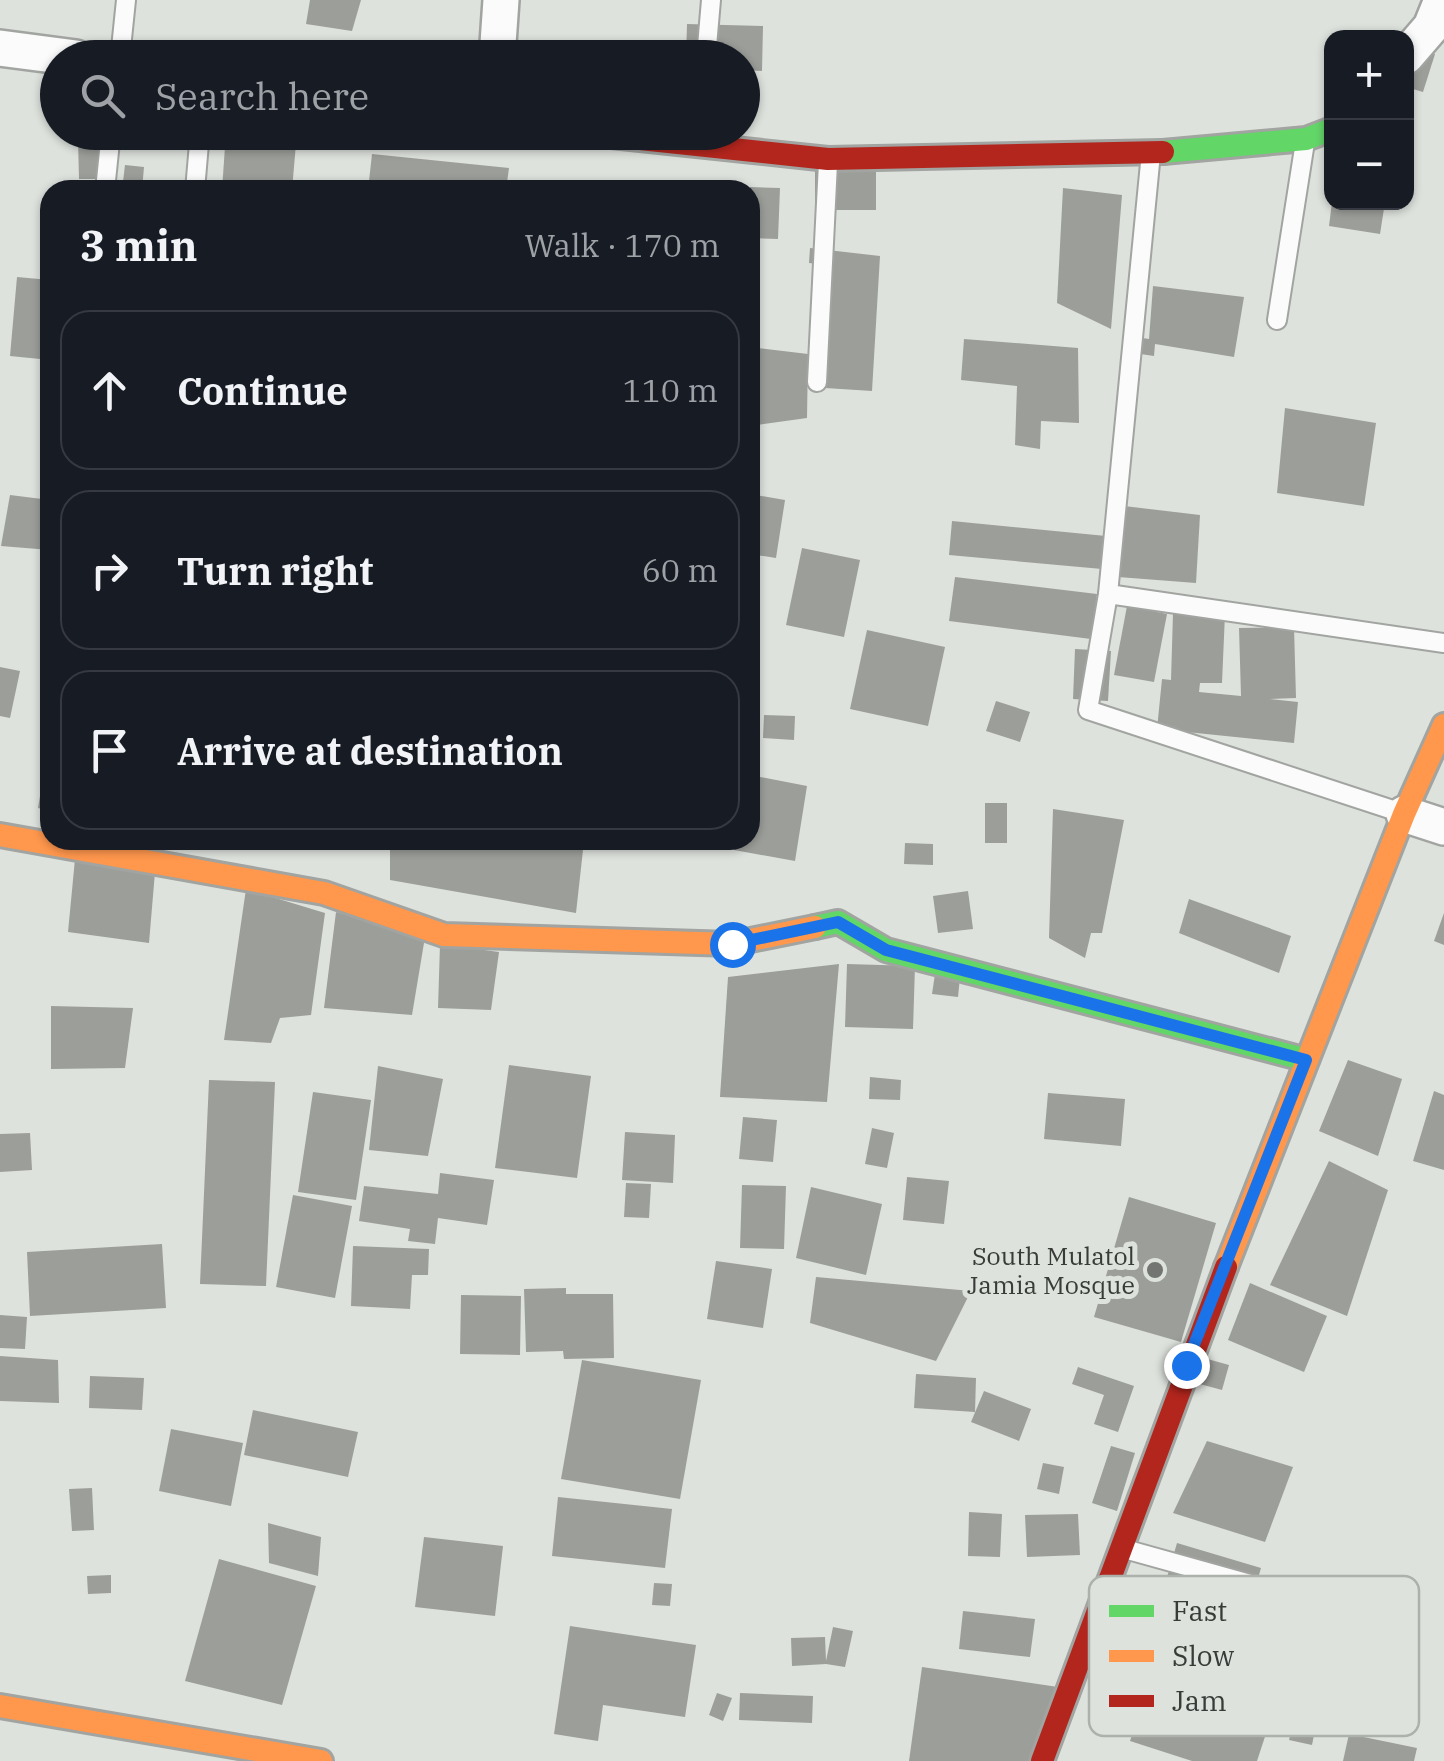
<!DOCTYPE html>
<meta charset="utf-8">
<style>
:root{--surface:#171b24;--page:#20242c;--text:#f1f3f6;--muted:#9ea1a6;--line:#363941}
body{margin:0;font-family:"IBM Plex Serif",serif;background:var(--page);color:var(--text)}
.controls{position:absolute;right:30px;top:30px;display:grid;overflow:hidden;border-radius:20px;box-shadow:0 2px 8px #0004}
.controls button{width:90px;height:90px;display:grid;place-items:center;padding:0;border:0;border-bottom:2px solid var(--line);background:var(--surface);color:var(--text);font:50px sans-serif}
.stop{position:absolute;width:30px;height:30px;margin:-22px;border:8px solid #1a73e8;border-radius:50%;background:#fff}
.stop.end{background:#1a73e8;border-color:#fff;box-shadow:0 2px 10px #0008}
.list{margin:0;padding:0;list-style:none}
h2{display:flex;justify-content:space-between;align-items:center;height:130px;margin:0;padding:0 40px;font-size:42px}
h2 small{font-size:32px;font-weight:400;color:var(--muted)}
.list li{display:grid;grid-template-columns:65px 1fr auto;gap:30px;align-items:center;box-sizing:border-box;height:160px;margin:0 20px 20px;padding:0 20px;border:2px solid var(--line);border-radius:30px}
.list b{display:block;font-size:38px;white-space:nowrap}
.list em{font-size:32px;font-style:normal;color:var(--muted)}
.icon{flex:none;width:55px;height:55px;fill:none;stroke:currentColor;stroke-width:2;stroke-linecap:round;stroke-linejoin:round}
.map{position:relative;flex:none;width:1444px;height:1761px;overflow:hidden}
.search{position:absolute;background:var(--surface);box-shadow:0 2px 8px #0004;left:40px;top:40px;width:720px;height:110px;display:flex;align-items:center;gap:25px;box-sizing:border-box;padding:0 35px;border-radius:55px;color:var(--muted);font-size:38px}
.panel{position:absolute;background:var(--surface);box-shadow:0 2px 8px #0004;left:40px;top:180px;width:720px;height:670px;border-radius:30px}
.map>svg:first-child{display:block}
</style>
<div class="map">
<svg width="1444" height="1761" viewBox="0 0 1444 1761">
<rect width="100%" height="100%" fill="#dee2dd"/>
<g fill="#9c9e9a">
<path d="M310,0h51l-9,31 -46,-7z"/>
<path d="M687,24l76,2 -1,45 -20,-1v-12h-56z"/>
<path d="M1406,45l29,9 -12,38 -17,-5z"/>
<path d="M226,132h71l-5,58h-70z"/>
<path d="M109,139l1,40h-31l-1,-39z"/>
<path d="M876,148v62h-61v-61z"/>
<path d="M372,154l137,14 -3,22h-138z"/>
<path d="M125,165l19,2 -2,23h-20z"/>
<path d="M750,187l30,1 -2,51 -28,-1z"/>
<path d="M1063,188l59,7 -11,134 -54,-26z"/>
<path d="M1332,202h53l-5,32 -51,-8z"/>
<path d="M810,248l70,8 -8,135 -47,-3 4,-123 -20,-2z"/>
<path d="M17,277l33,3v80l-40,-4z"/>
<path d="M1153,286l91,11 -10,60 -79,-13 -1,12 -27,-4 2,-16 20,3z"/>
<path d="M964,339l114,9 1,75 -38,-2 -1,28 -25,-4 2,-59 -56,-6z"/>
<path d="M750,347l58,7 -1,64 -57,8z"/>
<path d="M1285,408l91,15 -12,83 -87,-13z"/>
<path d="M750,494l35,6 -9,58 -26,-4z"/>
<path d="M10,495l40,5v50l-49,-4z"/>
<path d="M1124,506l76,9 -4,68 -78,-6z"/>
<path d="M952,521l154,15 -4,33 -153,-14z"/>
<path d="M802,548l58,12 -16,77 -58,-12z"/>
<path d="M955,577l142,17 -6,45 -142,-18z"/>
<path d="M1127,606l40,8 -13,68 -40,-7z"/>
<path d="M1173,613l52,1 -3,69h-22l-1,9 42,4 -2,-68 55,-1 2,71 -27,1 29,3 -4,41 -137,-14 5,-50 9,1z"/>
<path d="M867,630l78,17 -17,79 -78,-17z"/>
<path d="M1075,649l36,2 -3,50 -35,-2z"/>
<path d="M0,667l20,4 -10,47 -10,-2z"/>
<path d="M996,701l34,11 -10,30 -34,-11z"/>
<path d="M764,715l31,1 -1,24 -31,-2z"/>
<path d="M48,749l2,1v61l-12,-3z"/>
<path d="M750,775l57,11 -12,75 -61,-11 1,-10h15z"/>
<rect x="985" y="803" width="22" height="40"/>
<path d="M1053,809l71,11 -22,113h-11l-6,25 -36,-20z"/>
<path d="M390,840h158l35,10 -7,63 -186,-33z"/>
<path d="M905,843l28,1v21l-29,-1z"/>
<path d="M75,859l80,13 -6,71 -81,-11z"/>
<path d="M246,889l79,24 -14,102 -31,3 -9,25 -47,-3z"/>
<path d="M968,891l5,38 -35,4 -5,-37z"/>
<path d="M1189,899l102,37 -12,37 -100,-40z"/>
<path d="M336,912l89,25 -13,78 -88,-7z"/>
<path d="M1444,913v32l-10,-4z"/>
<path d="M440,944l59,8 -8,58 -53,-2z"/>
<path d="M839,964l-12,138 -107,-5 8,-120z"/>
<path d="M847,964l68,2 -2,63 -68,-2z"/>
<path d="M935,974l25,3 -2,20 -26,-3z"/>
<path d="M51,1006l82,2 -8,60 -74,1z"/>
<path d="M1348,1060l54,19 -24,77 -59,-25z"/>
<path d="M509,1065l82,11 -14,102 -82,-10z"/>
<path d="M378,1066l65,13 -15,77 -59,-6z"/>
<path d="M870,1077l31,3 -1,20 -31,-1z"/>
<path d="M209,1080l66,2 -9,204 -66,-2z"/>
<path d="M1434,1091l10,4v75l-31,-9z"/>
<path d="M313,1092l58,8 -15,100 -58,-8z"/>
<path d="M1048,1093l77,6 -4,47 -77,-7z"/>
<path d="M743,1117l34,3 -4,42 -34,-3z"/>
<path d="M872,1128l22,5 -7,35 -22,-4z"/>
<path d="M625,1132l50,3 -2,48 -51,-3z"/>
<path d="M30,1133l2,37 -32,2v-38z"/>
<path d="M1329,1161l59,29 -41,126 -77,-31z"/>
<path d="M440,1173l54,7 -7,45 -49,-7 -3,26 -27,-3 2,-12 -51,-8 5,-35 74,8z"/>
<path d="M907,1177l42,4 -5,43 -41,-4z"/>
<path d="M626,1183l25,1 -2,34 -25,-1z"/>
<path d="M742,1185l44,1 -2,63 -44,-1z"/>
<path d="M811,1187l71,17 -16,71 -70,-17z"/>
<path d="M293,1195l59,11 -17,92 -59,-11z"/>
<path d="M1129,1197l87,26 -35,119 -87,-25z"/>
<path d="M162,1244l4,64 -136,8 -3,-64z"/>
<path d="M353,1246l76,3 -1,26h-16l-2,34 -59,-3z"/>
<path d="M716,1261l56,8 -9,59 -56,-9z"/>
<path d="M816,1277l155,14 -35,70 -126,-38z"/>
<path d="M1250,1283l77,33 -23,56 -76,-32z"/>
<path d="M566,1288v6h47l1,64 -50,1 -1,-8 -37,1 -2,-63z"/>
<path d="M461,1295l60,1 -1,59 -60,-1z"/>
<path d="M0,1315l27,2 -2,32 -25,-1z"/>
<path d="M0,1356l58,4 1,43 -59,-2z"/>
<path d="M1204,1358l25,7 -7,25 -26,-7z"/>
<path d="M582,1360l119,20 -21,119 -119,-20z"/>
<path d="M1078,1367l56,19 -16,46 -24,-8 10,-29 -32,-11z"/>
<path d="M916,1374l60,4 -1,34 -61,-4z"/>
<path d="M90,1376l54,2 -2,32 -53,-2z"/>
<path d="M984,1391l47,18 -12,32 -48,-19z"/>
<path d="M253,1410l105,22 -10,45 -104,-22z"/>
<path d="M171,1429l72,14 -12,63 -72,-15z"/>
<path d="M1207,1441l86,26 -28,75 -92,-29z"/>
<path d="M1111,1446l24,7 -18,58 -25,-8z"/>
<path d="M1043,1463l21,4 -5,27 -22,-5z"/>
<path d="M92,1488l2,42 -22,1 -3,-42z"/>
<path d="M558,1497l114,12 -7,59 -113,-12z"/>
<path d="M969,1512l33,2 -2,43 -32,-1z"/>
<path d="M1078,1514l2,41 -53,2 -2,-42z"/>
<path d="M268,1523l53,14 -3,39 -49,-13z"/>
<path d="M424,1537l79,9 -8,70 -80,-9z"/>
<path d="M1177,1543l84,25 -14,48 11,3 -14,49 -125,-36 14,-49 30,8z"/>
<path d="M219,1559l97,27 -34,119 -97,-24z"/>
<path d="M111,1575v18l-23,1 -1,-18z"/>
<path d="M654,1583l18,1 -2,22 -18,-1z"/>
<path d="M963,1611l72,8 -5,38 -71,-8z"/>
<path d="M570,1626l126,19 -11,72 -82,-12 -5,36 -44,-7z"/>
<path d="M833,1627l20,4 -8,36 -19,-3 -34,2 -1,-28 34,-1 1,24z"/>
<path d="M1155,1665l121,38 -19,58h-65l-62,-20z"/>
<path d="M922,1667l136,20 -26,74h-123z"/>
<path d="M717,1693l15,5 -9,23 -14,-6z"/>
<path d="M740,1693l73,3 -1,27 -73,-3z"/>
<path d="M1296,1711l22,4 -6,30 -23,-5z"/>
<path d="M1349,1734l68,14 -3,13h-71z"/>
</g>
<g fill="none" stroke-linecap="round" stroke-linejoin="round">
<g stroke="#a1a4a0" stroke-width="22">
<g id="lane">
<path d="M120,58l6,-58"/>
<path d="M706,58l5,-58"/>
<path d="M1151,153l-43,441 -20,116 311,102"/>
<path d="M105,190l6,-58"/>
<path d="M195,190l5,-58"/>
<path d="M1277,320l28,-178"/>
<path d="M817,382l11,-219"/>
<path d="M1108,594l336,49"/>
<path d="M1121,1548l284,79"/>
</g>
</g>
<g stroke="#a1a4a0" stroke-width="40">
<g id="street">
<path d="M0,48l76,10"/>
<path d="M1406,56l25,-29 11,-27"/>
<path d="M497,58l4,-58"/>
<path d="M1404,814l40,13"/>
</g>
</g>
<g stroke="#a1a4a0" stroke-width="28">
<g id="fast">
<path d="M1163,152l143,-13 26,-10"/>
<path d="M815,927l23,-5 48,28 421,110"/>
</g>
</g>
<g stroke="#a1a4a0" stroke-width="28">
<g id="slow">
<path d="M0,835l324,58 120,42 287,9 84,-17"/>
<path d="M1226,1267l178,-453 40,-89"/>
<path d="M0,1706l321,55"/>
</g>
</g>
<g stroke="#a1a4a0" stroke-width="28">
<g id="jam">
<path d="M574,132l254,27 335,-7"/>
<path d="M1042,1761l184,-494"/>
</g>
</g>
<use href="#lane" stroke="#fafbfa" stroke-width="18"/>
<use href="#street" stroke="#fafbfa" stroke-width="35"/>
<use href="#fast" stroke="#63d668" stroke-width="22"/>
<use href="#slow" stroke="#ff974d" stroke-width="22"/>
<use href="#jam" stroke="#b3261e" stroke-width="22"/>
</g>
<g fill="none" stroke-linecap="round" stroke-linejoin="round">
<path stroke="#1a73e8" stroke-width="12" d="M732,944l106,-22 48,28 420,110 -120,305"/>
</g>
<circle fill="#727572" stroke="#dde3dc" stroke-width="4" cx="1155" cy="1270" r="10"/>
<g text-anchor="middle" stroke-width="10" stroke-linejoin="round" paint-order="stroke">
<g font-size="25" fill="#383b38" stroke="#dde3dc" text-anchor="end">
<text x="1135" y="1265">South Mulatol<tspan x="1135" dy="29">Jamia Mosque</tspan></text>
</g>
</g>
<rect x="1089" y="1576" width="330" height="160" rx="15" fill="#dde3dc" stroke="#acb1ab" stroke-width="2.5"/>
<rect x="1109" y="1605" width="45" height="12" fill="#63d668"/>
<rect x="1109" y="1650" width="45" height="12" fill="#ff974d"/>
<rect x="1109" y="1695" width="45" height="12" fill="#b3261e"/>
<g font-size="28" fill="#383b38">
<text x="1172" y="1621">Fast</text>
<text x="1172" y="1666">Slow</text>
<text x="1172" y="1711">Jam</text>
</g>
</svg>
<div class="controls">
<button>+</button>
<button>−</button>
</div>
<div class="stop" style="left:732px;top:944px"></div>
<div class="stop end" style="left:1186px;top:1365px"></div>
<div class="search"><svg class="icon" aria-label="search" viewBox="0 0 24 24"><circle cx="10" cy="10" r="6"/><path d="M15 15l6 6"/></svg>Search here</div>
<section class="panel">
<h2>3 min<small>Walk · 170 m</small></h2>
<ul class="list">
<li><svg class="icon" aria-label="ahead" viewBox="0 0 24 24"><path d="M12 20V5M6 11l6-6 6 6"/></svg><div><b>Continue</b></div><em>110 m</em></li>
<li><svg class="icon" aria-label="right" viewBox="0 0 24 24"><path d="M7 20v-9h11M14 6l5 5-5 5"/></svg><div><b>Turn right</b></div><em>60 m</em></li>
<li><svg class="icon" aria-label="arrive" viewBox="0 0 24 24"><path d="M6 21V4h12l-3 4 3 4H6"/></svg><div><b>Arrive at destination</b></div></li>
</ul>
</section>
</div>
